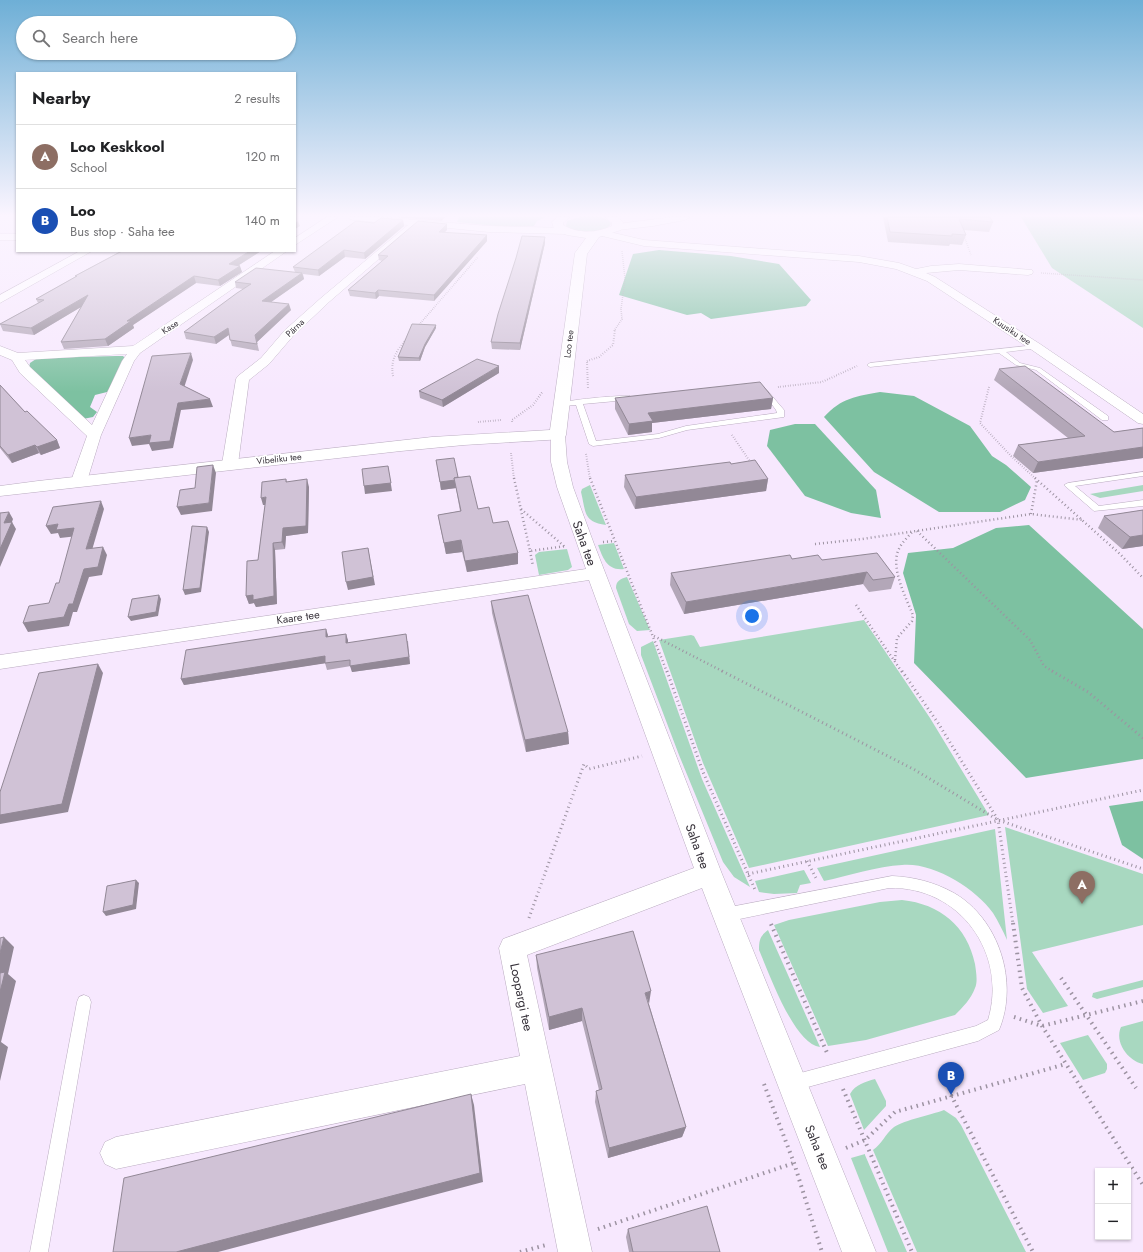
<!DOCTYPE html>
<meta charset="utf-8">
<style>
:root{--surface:#fff;--page:#f6f6f6;--text:#202124;--muted:#757577;--line:#e0e0e0;--accent:#2563eb}
body{margin:0;font-family:Jost,sans-serif;background:var(--page);color:var(--text)}
.controls{position:absolute;right:12px;bottom:12px;display:grid;overflow:hidden;border-radius:0px;box-shadow:0 1px 3px #0004}
.controls button{width:36px;height:36px;display:grid;place-items:center;padding:0;border:0;border-bottom:1px solid var(--line);background:var(--surface);color:var(--text);font:20px sans-serif}
.you{position:absolute;left:752px;top:616px;width:14px;height:14px;margin:-10px;border:3px solid #fff;border-radius:50%;background:#1a73e8;box-shadow:0 0 0 6px #1a73e833}
.badge{display:grid;place-items:center;width:26px;height:26px;border-radius:50%;background:var(--accent);color:#fff;font-size:13px;font-weight:700}
.pin{position:absolute;translate:-50% -33px;filter:drop-shadow(0 1px 2px #0008)}
.pin::after{content:'';position:absolute;top:21px;width:14px;height:12px;background:inherit;clip-path:polygon(0 0,100% 0,50% 100%)}
.list{margin:0;padding:0;list-style:none}
h2{display:flex;justify-content:space-between;align-items:center;height:52px;margin:0;padding:0 16px;font-size:17px}
h2 small{font-size:13px;font-weight:400;color:var(--muted)}
.list li{display:grid;grid-template-columns:26px 1fr auto;gap:12px;align-items:center;box-sizing:border-box;height:64px;padding:0 16px;border-top:1px solid var(--line)}
.list b{display:block;font-size:15px;white-space:nowrap}
.list p{margin:0;font-size:13px;white-space:nowrap;color:var(--muted)}
.list em{font-size:13px;font-style:normal;color:var(--muted)}
.icon{flex:none;width:22px;height:22px;fill:none;stroke:currentColor;stroke-width:2;stroke-linecap:round;stroke-linejoin:round}
.map{position:relative;flex:none;width:1143px;height:1252px;overflow:hidden}
.search{position:absolute;background:var(--surface);box-shadow:0 1px 3px #0004;left:16px;top:16px;width:280px;height:44px;display:flex;align-items:center;gap:10px;box-sizing:border-box;padding:0 14px;border-radius:22px;color:var(--muted);font-size:15px}
.panel{position:absolute;background:var(--surface);box-shadow:0 1px 3px #0004;left:16px;top:72px;width:280px;height:180px;border-radius:0px}
.map>svg:first-child{display:block}
</style>
<div class="map">
<svg width="1143" height="1252" viewBox="0 0 1143 1252">
<rect width="100%" height="100%" fill="#f7e8fe"/>
<g fill="#a8d8c0">
<path d="M459,217h87l-9,4 -3,5h-38l-39,-4z"/>
<path d="M580,217c9,0 26,-3 31,7 -8,12 -35,9 -45,2l1,-5z"/>
<path d="M1021,217h122v111l-91,-60z"/>
<path d="M590,485l16,40c-23,-3 -20,-13 -25,-33l1,-3z"/>
<path d="M1143,485v6l-43,7 -10,-4z"/>
<path d="M614,543l10,26c-17,2 -21,-11 -26,-24z"/>
<path d="M567,549l5,18 -4,3 -29,5 -4,-20 4,-3z"/>
<path d="M627,577l23,53 -13,1 -8,-7 -13,-36c0,-7 4,-9 11,-11z"/>
<path d="M864,620l66,98 59,97 -240,53 -46,-105 -44,-123 32,-5 3,1 6,11z"/>
<path d="M653,641l49,138 48,108 -16,-10 -11,-15 -44,-107 -38,-100v-8z"/>
<path d="M1005,827l138,47v51l-111,27 36,54 -25,7 -16,-24z"/>
<path d="M995,829l12,111c-4,-9 -9,-19 -14,-27 -18,-25 -60,-51 -91,-48 -24,1 -54,11 -78,16l-7,-13z"/>
<path d="M804,870l7,13 -11,2 -3,8 -23,1 -15,-2 -4,-11z"/>
<path d="M902,900c38,4 65,26 73,64 1,7 3,18 0,24 -4,11 -12,19 -20,27l-89,25 -38,6 -54,-121 15,-5 91,-18z"/>
<path d="M768,930l52,117c-26,-3 -51,-74 -61,-97 0,-10 1,-14 9,-20z"/>
<path d="M1143,980v7l-46,12 -5,-2 1,-4z"/>
<path d="M1143,1021v43c-15,-3 -29,-22 -22,-37z"/>
<path d="M1088,1035l19,29v5l-2,4 -22,7 -23,-37z"/>
<path d="M875,1079l11,22v5l-22,24 -14,-36c6,-10 15,-12 25,-15z"/>
<path d="M944,1110l12,8 5,7 65,127h-109l-44,-102c9,-6 12,-16 21,-23 11,-7 37,-12 50,-17z"/>
<path d="M865,1154v1l42,97h-19l-37,-94z"/>
</g>
<g fill="#7dc1a1">
<path d="M659,250l72,6 48,8 32,36 -5,6 -95,13 -10,-6 -14,2 -68,-20 14,-41z"/>
<path d="M116,356h7l3,3 -19,33 -12,3 -5,12 7,5 -4,5 -10,2 -54,-51 1,-5 6,-4 8,-1z"/>
<path d="M880,392l34,4 56,30 22,30 14,9 25,22 -6,13 -25,12h-61l-65,-40 -50,-55c17,-19 33,-21 56,-25z"/>
<path d="M795,424h20l61,66 5,28 -30,-5 -46,-17 -38,-50 3,-16z"/>
<path d="M1029,525l114,104v130l-117,19 -112,-115 2,-48 -13,-42 5,-20 45,-5 43,-20z"/>
<path d="M1143,801v58l-21,-14 -13,-39z"/>
</g>
<g fill="none" stroke-linecap="round" stroke-linejoin="round">
<g stroke="#baacc0" stroke-width="1">
<g id="service">
<path d="M1036,345l2,1v2l-32,4 14,11 20,5 68,48v4h-6l-66,-50 -20,-5 -17,-12 -129,14 -3,-2 3,-2z"/>
<path d="M764,388l2,1 18,21v7l-97,13 -28,8 -66,8 -4,-2 -13,-39 -14,1 -4,-2c5,-4 64,-9 72,-8v4h-3l-44,4 13,37 62,-7 28,-8 91,-13 -1,-3 -15,-20z"/>
<path d="M1143,472v4l-68,10 24,20 44,-6v6l-49,5 -30,-26 4,-2z"/>
<path d="M892,876c22,1 42,6 62,17 45,26 65,89 45,137l-21,11 -185,50 -6,-2 -2,-6 2,-6 6,-2 183,-49 12,-6c20,-66 -28,-134 -99,-132l-164,34 -5,-2 -2,-5 2,-5 5,-2z"/>
<path d="M84,995l5,2 2,5 -43,250h-18l47,-250 2,-5z"/>
</g>
</g>
<g stroke="#baacc0" stroke-width="1">
<g id="minor">
<path d="M327,217h11l-43,28v-7z"/>
<path d="M349,217h30l110,9 77,2 5,3 -5,3 -77,-2 -71,-7 -89,77 -36,34 -24,28 -20,16 -11,84 -3,3 -5,2 -5,-2 -3,-3 14,-85 2,-3 23,-18 24,-28 36,-32 87,-73 -55,-5 -3,-1z"/>
<path d="M673,217h17l-5,3 -32,6 -35,4 -5,-3 5,-3z"/>
<path d="M601,230l43,10 215,16 40,7 17,6 15,-3 28,-2 73,6 1,2 -1,2 -4,1 -69,-5 -33,3 9,4 105,67 103,70v10l-5,-1 -106,-73 -105,-69 -31,-12 -37,-7 -215,-16 -46,-11 -2,-2z"/>
<rect x="0" y="234" width="17" height="6"/>
<path d="M80,251h12l-92,52v-8z"/>
<path d="M275,251h12l-147,102 -6,8 -33,74 -14,46 -3,3 -5,2 -5,-2 -3,-3 16,-45 -67,-63 -8,-13 -12,-5v-9l18,7 115,-7zM127,354l-5,7 -30,64 -62,-58 -5,-7z"/>
<path d="M558,431l5,1 2,3 2,27 6,25 21,57 128,330 154,378h-34l-140,-364 -175,67 65,297h-34l-33,-168 -409,85 -11,-5 -5,-11 5,-11 11,-5 404,-81 -21,-108 4,-9 191,-71 -105,-288 -589,89v-14l586,-86 -29,-82 -6,-25v-27l2,-3z"/>
</g>
</g>
<g stroke="#baacc0" stroke-width="1">
<path id="tertiary" d="M558,217h12l-7,6v2c15,9 34,8 49,1v-3l-7,-6h12l6,5 -2,8 -22,7 -12,17 -21,181 -2,4 -100,6 -63,6 -401,45v-10l38,-5 394,-44 118,-7 25,-177 11,-15 -19,-3 -13,-6 -2,-7z"/>
</g>
<g stroke="#9d93a2" stroke-width="1.5" stroke-dasharray="0.5 1.5" stroke-linecap="butt">
<path d="M964,236l7,19"/>
<path d="M1041,273l102,7"/>
<path d="M418,326l60,-69"/>
<path d="M614,331l8,-12 -1,-10 4,-30 -3,-28"/>
</g>
<g stroke="#9d93a2" stroke-width="2" stroke-dasharray="0.5 2" stroke-linecap="butt">
<path d="M587,361l12,-4 14,-12 2,-15"/>
<path d="M587,362l1,27"/>
<path d="M393,376c-3,-17 4,-26 15,-39"/>
<path d="M778,387l44,-5 35,-16"/>
<path d="M989,387l-9,36 31,33 25,23"/>
<path d="M478,422l23,-2"/>
<path d="M512,422v-2l21,-15 10,-14"/>
<path d="M732,435l19,28"/>
<path d="M511,453l3,26"/>
<path d="M586,454l4,25"/>
</g>
<g stroke="#9d93a2" stroke-width="2.5" stroke-dasharray="1 3" stroke-linecap="butt">
<path d="M514,478l16,73 36,-5"/>
<path d="M590,478l77,194"/>
<path d="M1035,478l85,76 23,24"/>
<path d="M521,509l44,38"/>
<path d="M1031,514l6,-34"/>
<path d="M917,531l113,109 14,26 10,6"/>
<path d="M603,542l11,-1"/>
<path d="M815,544l47,-5 169,-25 52,6"/>
<path d="M530,551l3,15"/>
<path d="M856,605l46,67"/>
<path d="M654,636l70,36"/>
<path d="M895,660l2,-22 15,-17 1,-6c-7,-17 -22,-46 -15,-64 3,-8 10,-14 15,-20"/>
</g>
<g stroke="#9d93a2" stroke-width="3" stroke-dasharray="1 3.5" stroke-linecap="butt">
<path d="M667,671l36,101 53,120"/>
<path d="M722,671l193,99 83,50 145,49"/>
<path d="M902,671l36,52 60,97 15,104"/>
<path d="M1052,671l36,21 55,46"/>
<path d="M807,861l10,19"/>
<path d="M748,874l395,-84"/>
<path d="M529,918l55,-154 5,5 53,-13"/>
</g>
<g stroke="#9d93a2" stroke-width="4" stroke-dasharray="1.5 4.5" stroke-linecap="butt">
<path d="M1013,923l9,65 20,38 101,159"/>
<path d="M771,924l57,131"/>
<path d="M1061,978l75,110"/>
<path d="M1014,1017l28,9 101,-25"/>
<path d="M764,1084l30,79 28,89"/>
<path d="M843,1089l69,163"/>
<path d="M951,1095l82,157"/>
<path d="M846,1148l19,-8 30,-28 171,-48"/>
<path d="M598,1229l196,-66"/>
<path d="M520,1252l26,-7"/>
</g>
<use href="#service" fill="#fff" fill-rule="evenodd"/>
<use href="#minor" fill="#fff" fill-rule="evenodd"/>
<use href="#tertiary" fill="#fff" fill-rule="evenodd"/>
</g>
<g fill="#b3a7b8">
<path d="M393,217h52l-4,4z"/>
<path d="M883,217h107l3,5 -4,10 -25,-2 2,5 -4,10 -12,-1 -1,2 -61,-4z"/>
<path d="M403,220l1,6 -39,33 -20,-2 -26,19 -16,-2 1,5 -33,23 20,8 -34,32 2,9 -27,-5 -3,-11 -13,9 -30,-5 -2,-7 59,-43 -7,-1 -1,-6 60,-10 -2,-5 81,-44z"/>
<path d="M447,230l-2,2 42,9 -53,60 -55,-5 -3,3 -26,-3 -2,-6 34,-29 -3,-1 -1,-5z"/>
<path d="M545,243l-25,107 -28,-1 -1,-7z"/>
<path d="M121,251h140l-22,14 3,7 -22,14 -24,-3 -63,42 1,3 -26,18 -44,3 -3,-7 20,-35 -47,28 -31,-4 -3,-7 38,-21 -2,-4 39,-22v-1z"/>
<path d="M436,328l-11,19 -5,14h-21l-1,-4z"/>
<path d="M999,369l115,63 29,-4v30l-110,15 -20,-17 5,-11 50,-7 -74,-58z"/>
<path d="M499,373l-56,34 -23,-9 -1,-7z"/>
<path d="M0,385l25,27 32,28 3,8 -19,7 -2,-2 -27,10 -12,-15z"/>
<path d="M615,398h158l-2,11 -119,14v9l-24,3 -13,-26z"/>
<path d="M436,460l22,17 20,32 15,14 25,30v11l-51,8 -5,-20 -16,2 -6,-28 -2,-11 22,-4 -4,-23 -15,2z"/>
<path d="M731,464l37,15 -2,12 -131,18 -11,-22 1,-12z"/>
<path d="M286,479l1,3 22,5 -1,46 -22,3 -1,13 -10,1 2,54 -21,3 -2,-4 -5,1 -3,-8 12,-36 7,-55h-2z"/>
<path d="M1143,510v36l-21,3 -24,-21 6,-12z"/>
<path d="M792,559l30,1 73,17 -4,12 -22,3 -6,-8 -179,30 -14,-29 1,-12z"/>
<path d="M491,601l77,131 1,12 -43,8 -34,-139z"/>
<path d="M346,634l2,9 60,-2 2,23 -58,8 -1,-6 -24,4 -2,-7 -141,22 -3,-6 147,-44v1z"/>
<path d="M536,955l113,49 37,123 -4,10 -74,21 -13,-56 1,-11 3,-1 -17,-69 -33,9 -12,-62z"/>
<path d="M628,1229l92,23h-91l-3,-15z"/>
</g>
<g fill="#928896">
<path d="M440,217h5l-4,4z"/>
<path d="M403,220l1,6 -39,33 -1,-6z"/>
<path d="M298,221l2,5 -5,3v-6z"/>
<path d="M447,224v6l-8,7v-5z"/>
<path d="M487,235v6l-53,60v-6z"/>
<path d="M545,237v6l-25,107v-7z"/>
<path d="M344,250l1,7 -26,19 -1,-6z"/>
<path d="M250,251h11l-30,19 -2,-6z"/>
<path d="M240,266l2,6 -22,14 -2,-6z"/>
<path d="M302,273l2,6 -40,28 -2,-6z"/>
<path d="M194,276l2,7 -63,42 1,3 -26,18 -3,-7 22,-18z"/>
<path d="M378,290l1,6 -3,3 -1,-6z"/>
<path d="M88,295l3,6 -57,34 -3,-7z"/>
<path d="M289,304l2,6 -34,32 -2,-7z"/>
<path d="M436,325v3l-11,19 -5,14 -1,-3 6,-14z"/>
<path d="M228,328l2,6 -14,10 -2,-7z"/>
<path d="M191,353l2,7 -10,31 -3,-7z"/>
<path d="M499,366v7l-56,34 -1,-7z"/>
<path d="M773,398l-2,11 -119,14v9l-24,3 1,-11 19,-11z"/>
<path d="M210,399l3,8 -32,3 -8,38 -21,3 -3,-7 -17,2 -3,-8 22,-3 27,-32z"/>
<path d="M57,440l3,8 -19,7 -4,-8z"/>
<path d="M35,445l4,8 -27,10 -4,-8z"/>
<path d="M1143,447v11l-110,15 5,-11z"/>
<path d="M213,465l3,8 -4,38 -31,4 -4,-8 32,-4z"/>
<path d="M388,466l4,25 -27,3 -1,-8z"/>
<path d="M307,479l2,8 -1,46 -22,3 -1,13 -3,-7 1,-14z"/>
<path d="M768,479l-2,12 -131,18 1,-12z"/>
<path d="M455,480l1,8 -15,2 -1,-8z"/>
<path d="M266,497l2,8h-5l-2,-7z"/>
<path d="M101,501l3,8 -14,48 -4,-8z"/>
<path d="M9,512l4,7 -1,3 4,7 -16,38v-18l4,-26z"/>
<path d="M58,524l16,4 4,8 -18,2 -2,-5 -7,1 -5,-8z"/>
<path d="M207,527l2,5 -8,60 -16,3 -2,-5z"/>
<path d="M1143,535v11l-21,3 8,-12z"/>
<path d="M461,540l1,12 -16,2 -2,-11z"/>
<path d="M273,543l2,7 2,54 -21,3 -2,-4 -5,1 -3,-8z"/>
<path d="M103,547l4,8 -5,20 -13,2 -12,35h-4l-4,14 -41,6 -5,-9 46,-19 15,-35z"/>
<path d="M368,548l7,37 -27,5 -2,-8z"/>
<path d="M518,553v11l-51,8 -2,-11z"/>
<path d="M867,572l-4,12 -179,30 2,-12z"/>
<path d="M159,595l2,4 -3,17 -27,5 -3,-4z"/>
<path d="M326,629l2,6 -1,8 -1,-6z"/>
<path d="M346,634l2,6v9l-2,-6z"/>
<path d="M406,634l4,30 -58,8 -2,-6z"/>
<path d="M325,656l2,7 -143,22 -3,-6z"/>
<path d="M98,664l5,9 -35,139 -68,12v-9z"/>
<path d="M568,732l1,12 -43,8 -1,-12z"/>
<path d="M136,880l3,3 -3,26 -30,7 -3,-4z"/>
<path d="M4,937l10,10 -6,27 8,7 -15,61 7,5 -8,34v-128z"/>
<path d="M651,991l-2,13 -4,-11z"/>
<path d="M582,1008v13l-33,9v-13z"/>
<path d="M471,1094l3,11 9,77 -265,70h-42z"/>
<path d="M686,1127l-4,10 -74,21 1,-10z"/>
</g>
<g fill="#d0c2d6" stroke="#928896">
<path d="M887,217h103l3,5 -34,-3 7,16 -14,-1v2l-62,-4z"/>
<path d="M381,218l22,2 -39,33 -20,-3 -26,20 -25,-3 63,-46 18,2z"/>
<path d="M418,221l29,3 -8,8 48,3 -53,60 -56,-5 -3,3 -27,-3 40,-34 -10,-1z"/>
<path d="M522,236l23,1 -25,106 -29,-1 7,-28 18,-56z"/>
<path d="M122,251h128l-21,13 11,2 -22,14 -24,-4 -67,45h4l-26,18 -44,3 27,-47 -57,33 -31,-4 44,-24 -8,-1 41,-23h-2z"/>
<path d="M256,268l46,5 -40,28 27,3 -34,31 2,9 -27,-4 -2,-12 -14,9 -30,-5 53,-39 14,-9 -16,-2z"/>
<path d="M412,324l24,1 -11,19 -6,14 -21,-1z"/>
<path d="M191,353l-11,31 30,15 -32,4 -8,38 -21,2 2,-8 -22,3 23,-82z"/>
<path d="M477,359l22,7 -57,34 -23,-9z"/>
<path d="M1025,366l89,66 29,-4v19l-105,15 -20,-17 67,-9 -86,-67z"/>
<path d="M760,382l13,16 -125,15 5,8 -24,3 -14,-26z"/>
<path d="M0,385l25,27 2,-1 30,29 -20,7 -2,-2 -27,10 -8,-9z"/>
<path d="M454,458l4,19 -4,1 1,2 -15,2 -4,-22z"/>
<path d="M755,460l13,19 -132,18 -11,-22 105,-13 1,2z"/>
<path d="M213,465l-4,38 -32,4 3,-17 15,-2 2,-21z"/>
<path d="M388,466l3,17 -27,3 -2,-17z"/>
<path d="M470,476l8,33 11,-2 4,16 15,-2 10,32 -53,8 -4,-21 -17,3 -6,-28 23,-4 -7,-33z"/>
<path d="M286,479v3l21,-3 -1,47 -23,2 -1,14 -9,1 1,53 -21,4v-5l-7,1 1,-35 11,-1 8,-63 -5,1 1,-16z"/>
<path d="M101,501l-15,48 17,-2 -5,20 -14,2 -11,35h-4l-5,13 -41,6 6,-17 20,-3 7,-20h3l15,-55 -18,2 2,-6 -12,2 7,-19z"/>
<path d="M1143,510v25l-13,2 -26,-21z"/>
<path d="M9,512l-5,11 8,-1 -12,27v-36z"/>
<path d="M192,526l15,1 -7,61 -17,2z"/>
<path d="M368,548l5,29 -27,5 -4,-30z"/>
<path d="M877,553l18,24 -22,3 -6,-8 -181,30 -15,-29 119,-18 2,4 26,-4 4,5z"/>
<path d="M159,595l-3,17 -28,5 4,-18z"/>
<path d="M528,595l40,137 -43,8 -34,-139z"/>
<path d="M326,629v8l20,-3v9l60,-9 3,23 -59,9v-6l-25,3v-7l-144,23 5,-29z"/>
<path d="M98,664l-36,140 -62,11v-23l39,-119z"/>
<path d="M136,880l-3,25 -30,7 4,-26z"/>
<path d="M633,931l18,60 -6,2 41,134 -77,21 -13,-57 6,-2 -20,-81 -33,9 -13,-62z"/>
<path d="M4,937l-4,16v-15z"/>
<path d="M5,972l-5,20v-19z"/>
<path d="M471,1094l9,79 -304,79h-63l11,-74z"/>
<path d="M707,1206l13,46h-87l-5,-23z"/>
</g>
<linearGradient id="sky" x2="0" y2="1"><stop stop-color="#6eafd6"/><stop offset="0.55" stop-color="#fbf5ff"/><stop offset="1" stop-color="#fbf5ff" stop-opacity="0"/></linearGradient>
<rect width="1143" height="392" fill="url(#sky)"/>
<g text-anchor="middle" stroke-width="3.5" stroke-linejoin="round" paint-order="stroke">
<g font-size="9" fill="#38333b" stroke="#fff">
<text transform="translate(170 327) rotate(-34)" y="3">Kase</text>
<text transform="translate(295 328) rotate(-44)" y="3">Pärna</text>
<text transform="translate(1012 331) rotate(33)" y="3">Kuusiku tee</text>
<text transform="translate(569 344) rotate(-83)" y="3">Loo tee</text>
<text transform="translate(279 459) rotate(-6)" y="3">Vibeliku tee</text>
</g>
<g font-size="11" fill="#38333b" stroke="#fff">
<text transform="translate(298 617) rotate(-8)" y="4">Kaare tee</text>
</g>
<g font-size="13" fill="#38333b" stroke="#fff">
<text transform="translate(585 543) rotate(70)" y="5">Saha tee</text>
<text transform="translate(698 846) rotate(70)" y="5">Saha tee</text>
<text transform="translate(522 997) rotate(78)" y="5">Loopargi tee</text>
<text transform="translate(818 1147) rotate(68)" y="5">Saha tee</text>
</g>
</g>
</svg>
<div class="controls">
<button>+</button>
<button>−</button>
</div>
<div class="you"></div>
<div class="pin badge" style="left:1082px;top:904px;background:#8d6e63">A</div>
<div class="pin badge" style="left:951px;top:1095px;background:#1a4fb4">B</div>
<div class="search"><svg class="icon" aria-label="search" viewBox="0 0 24 24"><circle cx="10" cy="10" r="6"/><path d="M15 15l6 6"/></svg>Search here</div>
<section class="panel">
<h2>Nearby<small>2 results</small></h2>
<ul class="list">
<li><span class="badge" style="background:#8d6e63">A</span><div><b>Loo Keskkool</b><p>School</p></div><em>120 m</em></li>
<li><span class="badge" style="background:#1a4fb4">B</span><div><b>Loo</b><p>Bus stop · Saha tee</p></div><em>140 m</em></li>
</ul>
</section>
</div>
